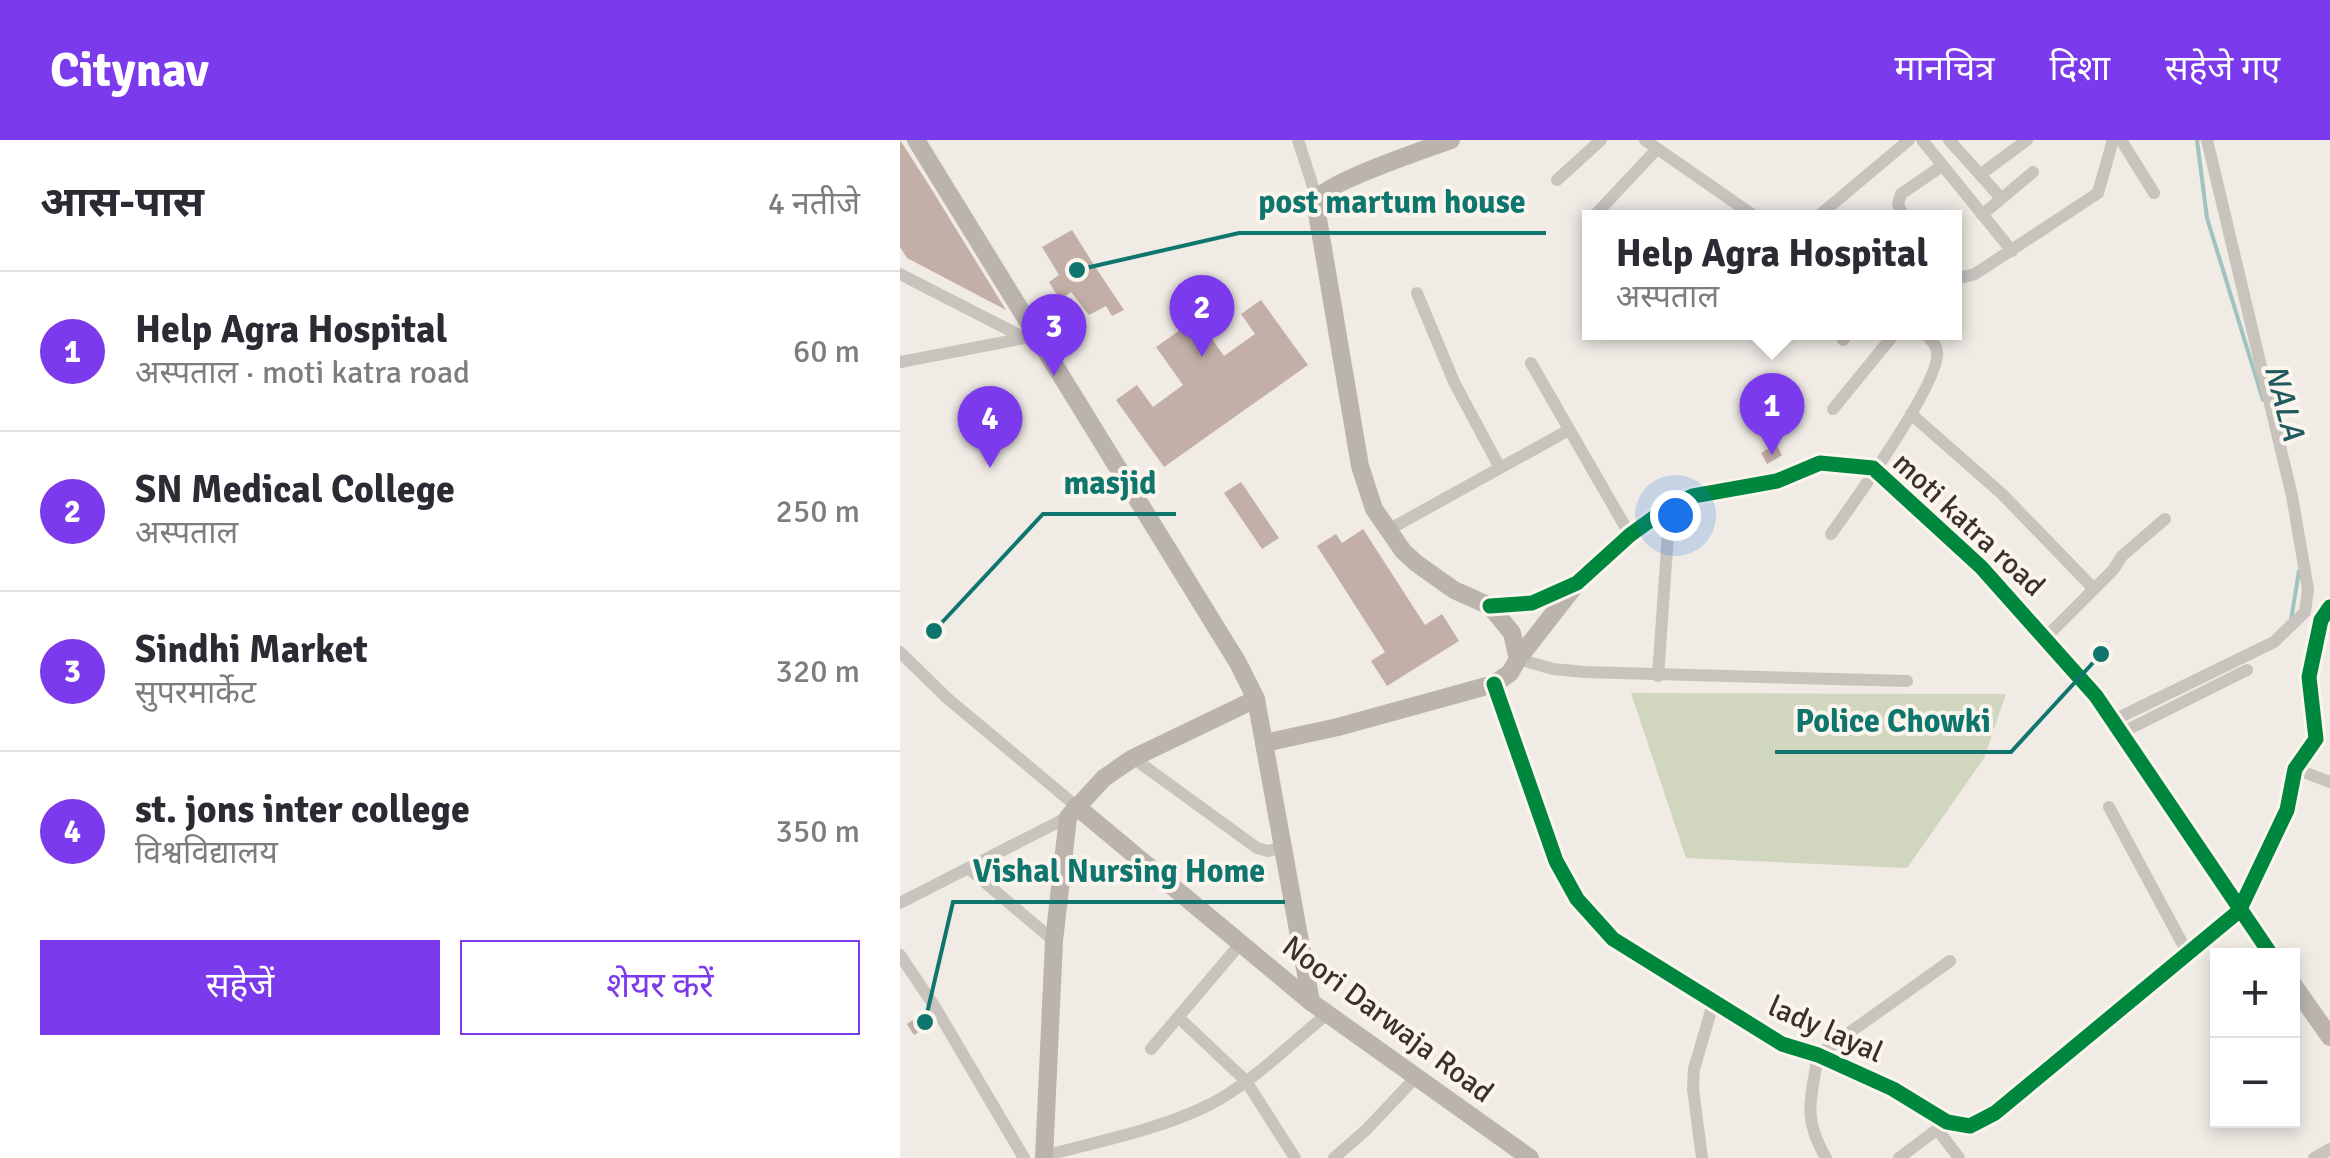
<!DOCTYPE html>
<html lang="hi">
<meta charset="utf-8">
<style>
:root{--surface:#fff;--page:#f7f7f7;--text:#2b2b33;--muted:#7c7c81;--line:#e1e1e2;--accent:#7c3aed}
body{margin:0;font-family:Signika,"Noto Sans Devanagari",sans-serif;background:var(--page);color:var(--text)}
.controls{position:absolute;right:30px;bottom:30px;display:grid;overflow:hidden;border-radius:0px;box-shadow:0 5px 15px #0003}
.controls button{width:90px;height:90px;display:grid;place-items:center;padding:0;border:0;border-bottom:2px solid var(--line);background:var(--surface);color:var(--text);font:50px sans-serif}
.you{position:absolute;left:775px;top:375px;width:35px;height:35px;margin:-25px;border:8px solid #fff;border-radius:50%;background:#1a73e8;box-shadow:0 0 0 15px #1a73e833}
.badge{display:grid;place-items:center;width:65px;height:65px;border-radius:50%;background:var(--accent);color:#fff;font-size:32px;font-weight:700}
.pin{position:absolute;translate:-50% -82px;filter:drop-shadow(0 2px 5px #0008)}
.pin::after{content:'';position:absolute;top:52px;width:35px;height:30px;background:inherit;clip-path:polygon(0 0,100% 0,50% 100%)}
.popup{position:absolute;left:682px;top:70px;width:380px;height:130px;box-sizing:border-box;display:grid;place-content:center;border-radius:0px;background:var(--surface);filter:drop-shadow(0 2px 8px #0005);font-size:32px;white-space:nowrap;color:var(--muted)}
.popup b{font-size:38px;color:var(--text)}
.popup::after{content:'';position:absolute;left:50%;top:100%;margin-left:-20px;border:20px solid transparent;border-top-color:var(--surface)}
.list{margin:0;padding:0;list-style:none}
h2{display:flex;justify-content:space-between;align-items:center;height:130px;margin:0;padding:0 40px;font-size:42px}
h2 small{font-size:32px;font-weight:400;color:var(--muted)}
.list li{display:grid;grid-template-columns:65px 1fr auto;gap:30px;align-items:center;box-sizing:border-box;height:160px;padding:0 40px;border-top:2px solid var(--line)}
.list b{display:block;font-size:38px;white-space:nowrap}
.list p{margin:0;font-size:32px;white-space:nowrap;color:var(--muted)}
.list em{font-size:32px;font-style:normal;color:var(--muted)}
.actions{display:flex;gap:20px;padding:30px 40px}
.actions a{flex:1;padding:22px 0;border:2px solid var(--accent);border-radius:0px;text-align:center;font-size:35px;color:var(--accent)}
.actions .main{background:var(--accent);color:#fff}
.map{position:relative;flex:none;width:1430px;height:1018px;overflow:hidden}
header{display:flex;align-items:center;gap:60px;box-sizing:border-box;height:140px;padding:0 50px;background:var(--accent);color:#fff}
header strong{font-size:48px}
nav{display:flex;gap:55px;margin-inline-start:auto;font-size:35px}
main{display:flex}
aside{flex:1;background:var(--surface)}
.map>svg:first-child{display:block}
</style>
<header>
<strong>Citynav</strong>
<nav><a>मानचित्र</a><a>दिशा</a><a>सहेजे गए</a></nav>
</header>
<main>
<aside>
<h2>आस-पास<small>4 नतीजे</small></h2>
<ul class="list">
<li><span class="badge">1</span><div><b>Help Agra Hospital</b><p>अस्पताल · moti katra road</p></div><em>60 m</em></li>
<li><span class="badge">2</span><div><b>SN Medical College</b><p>अस्पताल</p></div><em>250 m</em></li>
<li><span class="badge">3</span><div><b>Sindhi Market</b><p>सुपरमार्केट</p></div><em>320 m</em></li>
<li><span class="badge">4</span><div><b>st. jons inter college</b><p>विश्वविद्यालय</p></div><em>350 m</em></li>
</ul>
<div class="actions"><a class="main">सहेजें</a><a>शेयर करें</a></div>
</aside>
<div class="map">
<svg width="1430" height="1018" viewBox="0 0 1430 1018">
<rect width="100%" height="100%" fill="#f0ebe5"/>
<path fill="#d1d6bf" d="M731,553l375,1 -22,64 -77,110 -221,-10z"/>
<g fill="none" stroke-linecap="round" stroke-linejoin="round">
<g stroke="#a1c2c1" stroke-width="4">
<path d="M1297,0l10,78 56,182"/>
<path d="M1391,480l8,-49"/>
</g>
</g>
<g fill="#c3afa7">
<path d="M0,0l27,42 79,128 -99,-52 -7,-11z"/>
<path d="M172,90l22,35 30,45 -12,6 -6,-10 -17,9 -18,-23 -11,8 -11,-18 10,-7 -17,-28z"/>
<path d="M361,160l47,65 -144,102 -48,-67 21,-15 16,22 30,-22 -27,-38 41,-29 27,38 31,-22 -14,-20z"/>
<path d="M876,304l6,11 -15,9 -6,-11z"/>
<path d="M341,342l38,56 -17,11 -38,-56z"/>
<path d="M463,389l62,96 17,-11 17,27 -72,45 -16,-25 14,-9 -68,-106 19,-12 6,9z"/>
<path d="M25,872l8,11 -19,12 -7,-11z"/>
</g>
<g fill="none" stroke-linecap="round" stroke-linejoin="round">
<g stroke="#c9c3be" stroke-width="12">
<path d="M398,0l18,56"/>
<path d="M745,0l112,78"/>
<path d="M1022,0l90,111"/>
<path d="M1049,0l52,58"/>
<path d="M1221,0l33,53"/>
<path d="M1081,34l46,-34"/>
<path d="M657,40l44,-40"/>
<path d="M695,75l61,-65"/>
<path d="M1082,75l51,-43"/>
<path d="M916,78l93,-78"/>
<path d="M1004,78l-6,-14 3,-10 41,-28"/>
<path d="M0,134l125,64"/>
<path d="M1054,135l10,2 11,-3 123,-81 15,-53"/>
<path d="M517,153l37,89 46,86"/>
<path d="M943,200l5,-8"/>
<path d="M0,222l125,-24 15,2"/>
<path d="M631,223l99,172"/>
<path d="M933,269l63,-77"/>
<path d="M1011,274l91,80 92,95"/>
<path d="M488,390l179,-99"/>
<path d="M931,394c20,-28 112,-155 106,-183 -1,-8 -8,-13 -14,-19"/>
<path d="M1146,497l67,-67 9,-14 43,-37"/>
<path d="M0,512l47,46 129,108"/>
<path d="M618,519l35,10 31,3 323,9"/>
<path d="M758,536l12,-170"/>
<path d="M594,544l62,177 21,38 36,40 169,105 36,11 75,34 54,33 23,4 25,-13 244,-202 48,-101 8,-41 21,-30 -7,-62 12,-57 9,-13"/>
<path d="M1214,580l160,-78 31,-30 3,-23 -16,-93 -85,-356"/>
<path d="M1223,592l124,-62"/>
<path d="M233,618l124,90 11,3 16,-4"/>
<path d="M1395,629l35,13"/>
<path d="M1209,667l79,147"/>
<path d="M68,728l86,73"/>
<path d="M0,763l168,-86"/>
<path d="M0,815l35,52 89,151"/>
<path d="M278,877l68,64 49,77"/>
<path d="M251,909l90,-106"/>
<path d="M1037,989l22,29"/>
<path d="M144,1016c55,-15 114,-26 165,-51 44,-23 80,-60 118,-91"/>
<path d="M434,1018l32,-28 50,-53"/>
<path d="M802,1018l-9,-69 1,-20 19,-65"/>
<path d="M926,1018c-24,-41 -15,-58 -8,-103l132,-94"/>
<path d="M999,1018l48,-36"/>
<path d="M1414,1018l16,-9"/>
</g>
<g stroke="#bab3ae" stroke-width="18">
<path d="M16,0l322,523 18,36 55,303"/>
<path d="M590,466l42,-3 45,-20 53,-48 40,-29 23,-10 84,-15 43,-18 53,5 108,99 115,129 176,260"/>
<path d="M618,519l56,-72"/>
<path d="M364,603l74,-16 156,-43 16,-11 8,-14 -6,-26 -22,-27 -36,-16 -38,-27 -13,-12 -29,-42 -14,-43 -45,-265c9,-18 111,-52 136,-61"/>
<path d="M176,666l235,196 219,156"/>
<path d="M1392,843l38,54"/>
<path d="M144,1018l10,-217 14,-124 36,-39 29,-20 123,-59"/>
</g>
<g stroke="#fbf5ee" stroke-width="21">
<g id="cycleway">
<path d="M590,466l42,-3 45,-20 53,-48 40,-29 23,-10 84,-15 43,-18 53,5 108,99 115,129 176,260"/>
<path d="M594,544l62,177 21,38 36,40 169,105 36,11 75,34 54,33 23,4 25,-13 244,-202 48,-101 8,-41 21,-30 -7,-62 12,-57 9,-13"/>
</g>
</g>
<use href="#cycleway" stroke="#00873e" stroke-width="15"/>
</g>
<g text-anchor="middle" stroke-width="8" stroke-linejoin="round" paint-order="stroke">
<g font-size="30" fill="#3b302b" stroke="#fbf5ee">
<text transform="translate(1069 384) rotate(43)" y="10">moti katra road</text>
<text transform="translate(488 879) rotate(37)" y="10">Noori Darwaja Road</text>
<text transform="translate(926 889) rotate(24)" y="10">lady layal</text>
</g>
<g font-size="32" font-style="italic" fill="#1f5a5e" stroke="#fbf5ee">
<text transform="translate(1385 262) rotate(75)" y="11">NALA</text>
</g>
</g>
<path fill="none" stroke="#0f766e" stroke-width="4" d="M177 130L339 93H646M34 491L143 374H276M1201 514L1111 612H875M25 882L53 762H385"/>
<g fill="#0f766e" stroke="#fbf5ee" stroke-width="4">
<circle cx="177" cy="130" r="10"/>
<circle cx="34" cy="491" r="10"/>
<circle cx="1201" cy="514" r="10"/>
<circle cx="25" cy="882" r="10"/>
</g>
<g font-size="32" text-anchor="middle" font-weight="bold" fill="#0f766e" stroke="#fbf5ee" stroke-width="8" stroke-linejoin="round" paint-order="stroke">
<text x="492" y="73">post martum house</text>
<text x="210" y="354">masjid</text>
<text x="993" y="592">Police Chowki</text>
<text x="219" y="742">Vishal Nursing Home</text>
</g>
</svg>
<div class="controls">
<button>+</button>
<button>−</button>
</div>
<div class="you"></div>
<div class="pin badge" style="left:872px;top:315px">1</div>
<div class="popup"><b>Help Agra Hospital</b>अस्पताल</div>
<div class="pin badge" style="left:302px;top:217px">2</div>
<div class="pin badge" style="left:154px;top:236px">3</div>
<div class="pin badge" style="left:90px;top:328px">4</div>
</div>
</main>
